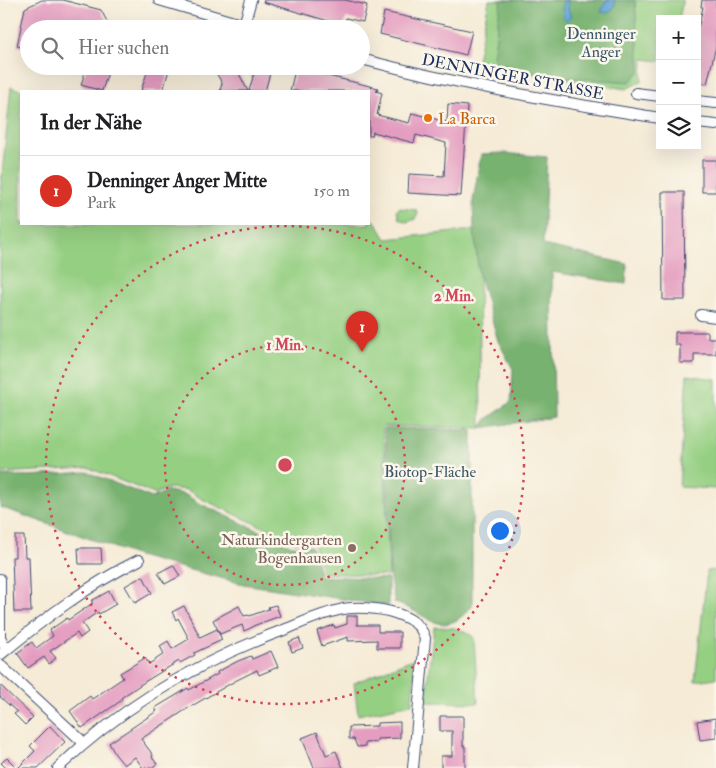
<!DOCTYPE html>
<html lang="de">
<meta charset="utf-8">
<style>
:root{--surface:#fff;--page:#f6f6f6;--text:#202124;--muted:#757577;--line:#e0e0e0;--accent:#d93025}
body{margin:0;font-family:"IM FELL Double Pica",serif;background:var(--page);color:var(--text)}
.controls{position:absolute;right:15px;top:15px;display:grid;overflow:hidden;border-radius:0px;box-shadow:0 5px 20px #0002}
.controls button{width:45px;height:45px;display:grid;place-items:center;padding:0;border:0;border-bottom:1px solid var(--line);background:var(--surface);color:var(--text);font:25px sans-serif}
.you{position:absolute;left:499px;top:530px;width:18px;height:18px;margin:-12px;border:4px solid #fff;border-radius:50%;background:#1a73e8;box-shadow:0 0 0 8px #1a73e833}
.badge{display:grid;place-items:center;width:32px;height:32px;border-radius:50%;background:var(--accent);color:#fff;font-size:16px;font-weight:700}
.pin{position:absolute;translate:-50% -41px;filter:drop-shadow(0 1px 2px #0008)}
.pin::after{content:'';position:absolute;top:26px;width:18px;height:15px;background:inherit;clip-path:polygon(0 0,100% 0,50% 100%)}
.list{margin:0;padding:0;list-style:none}
h2{display:flex;justify-content:space-between;align-items:center;height:65px;margin:0;padding:0 20px;font-size:21px}
h2 small{font-size:16px;font-weight:400;color:var(--muted)}
.list li{display:grid;grid-template-columns:32px 1fr auto;gap:15px;align-items:center;box-sizing:border-box;height:70px;padding:0 20px;border-top:1px solid var(--line)}
.list b{display:block;font-size:19px;white-space:nowrap}
.list p{margin:0;font-size:16px;white-space:nowrap;color:var(--muted)}
.list em{font-size:16px;font-style:normal;color:var(--muted)}
.icon{flex:none;width:28px;height:28px;fill:none;stroke:currentColor;stroke-width:2;stroke-linecap:round;stroke-linejoin:round}
.map{position:relative;flex:none;width:716px;height:768px;overflow:hidden}
.search{position:absolute;background:var(--surface);box-shadow:0 5px 20px #0002;left:20px;top:20px;width:350px;height:55px;display:flex;align-items:center;gap:12px;box-sizing:border-box;padding:0 18px;border-radius:28px;color:var(--muted);font-size:19px}
.panel{position:absolute;background:var(--surface);box-shadow:0 5px 20px #0002;left:20px;top:90px;width:350px;height:135px;border-radius:0px}
.map>svg:first-child{display:block}
</style>
<div class="map">
<svg width="716" height="768" viewBox="0 0 716 768">
<rect width="100%" height="100%" fill="#fbf7ec"/>
<filter id="ink" filterUnits="userSpaceOnUse"><feTurbulence type="fractalNoise" baseFrequency=".02" numOctaves="2"/><feDisplacementMap in="SourceGraphic" scale="10" xChannelSelector="R" yChannelSelector="G"/><feConvolveMatrix kernelMatrix="1 2 1 2 8 2 1 2 1" color-interpolation-filters="sRGB"/></filter>
<filter id="wash" filterUnits="userSpaceOnUse"><feTurbulence type="fractalNoise" baseFrequency=".0096" numOctaves="4" result="noise"/><feDisplacementMap in="SourceGraphic" scale="20" xChannelSelector="R" yChannelSelector="G"/><feGaussianBlur stdDeviation="1.12" result="paint"/><feColorMatrix in="noise" values="0 0 0 0 0 0 0 0 0 0 0 0 0 0 0 0 0 1.4 0 .05"/><feComposite in="paint" operator="in"/></filter>
<g filter="url(#wash)">
<rect width="100%" height="100%" fill="#f5ebd6"/>
<g fill="#95cf82" stroke="#587f70">
<path d="M489,0h194l-4,19h-19v42l-17,-2 -1,22 -16,8 -150,-24z"/>
<path d="M11,87l12,4h-2v133h348v-5l6,2 11,18 88,-9 5,45 2,153 -98,-2 6,150 -67,-3 -9,-30 -18,-1 -93,-43 -15,-9 -18,-2 -15,6 -65,-26 -89,5v-278z"/>
<path d="M399,208l18,2 1,4 -3,5 -8,3 -8,-3 -2,-9z"/>
<path d="M687,375l29,4v110l-37,-2z"/>
<path d="M716,570v108l-21,3 12,-110z"/>
<path d="M434,627c14,0 30,0 40,11l4,65 -53,-1z"/>
<path d="M415,658l-3,46 -54,11 -4,-32z"/>
</g>
<g fill="#78b270" stroke="#4a7067">
<path d="M501,0h134l5,71 -10,11 -73,-5 -59,-12 -5,-8z"/>
<path d="M503,153l44,4 -4,88 84,19 -1,20 -74,-12 2,145 -73,11 6,-9 24,-17 2,-33 -15,-28 -19,-66 -5,-45 -1,-29 8,-47z"/>
<path d="M385,428l87,2v176c-31,37 -44,6 -77,-3l-5,-24z"/>
<path d="M87,472l65,26 15,-7 17,3 15,9 93,43h19l9,30 68,3v27l-145,-22 -105,-28 -138,-49v-32l29,1z"/>
</g>
<g fill="#5ea5d4" stroke="#3c6a99">
<path d="M564,0l4,1v7l3,8 -4,5 -4,-4 -1,-12z"/>
<path d="M606,0h9l-1,7 -5,6 -8,-1z"/>
</g>
<g id="blocks">
<g fill="#e49cc0">
<path d="M42,0h21l38,10 10,19h-26l-2,-3 -24,-6 -14,9h-16v20l-12,-3 8,-38z"/>
<path d="M264,0h81l22,5 -4,17 -17,-4 -2,8 -12,-2v-2l-69,-20z"/>
<path d="M702,0h14v46l-9,38 -10,-1v-50l6,-26h-2z"/>
<path d="M384,12l88,19 -6,24 -86,-21z"/>
<path d="M87,66h23l-8,25 -21,-6z"/>
<path d="M149,66h21l-7,25h-22z"/>
<path d="M212,66h23l13,25h-28l2,-8z"/>
<path d="M256,66h16l-7,25h-16z"/>
<path d="M295,70l17,4v-2l66,16 -1,3h-1l6,2 -5,22 32,8 3,-10 35,9 1,-18 19,2 -6,90 -53,-3 1,-19 35,2 2,-33 -30,-8 -2,8 -41,-11 -1,4h-3v-45h-79z"/>
<rect x="702" y="160" width="14" height="32"/>
<path d="M662,192h22l1,108h-22z"/>
<path d="M675,332h33v6h8v16h-22v9h-14v-18h-5z"/>
<path d="M15,536h9l1,21h4l2,55h-17l-2,-55h3z"/>
<path d="M78,548h23l1,16h-23z"/>
<path d="M173,565l7,11 -15,8 -7,-11z"/>
<path d="M143,576l9,17 -17,10 -10,-17z"/>
<path d="M109,591l7,13 -17,10 -1,-2 -16,11 6,9 -8,6 -3,-5 -27,18 6,7 -7,6 -5,-7 -16,11 -11,-15 15,-11 4,6 17,-12 -3,-6 17,-12 1,2 25,-17 -2,-2z"/>
<path d="M276,605l4,11 -27,10v1l-9,4 -2,-6 -22,9 -7,-14 26,-14 5,10 4,-1 1,1 20,-7 -1,-2z"/>
<path d="M184,606l16,31 17,-8 5,11 -28,13 1,2 -15,8 -1,-2 -33,20 -21,14 -4,3 1,2 -40,28 -12,-17 20,-15 2,3 31,-21 -3,-5 25,-15 4,6 15,-10 -4,-8 8,-5 4,8 17,-10 -11,-21 -2,2 -4,-8z"/>
<path d="M347,616h10v9h21v7h22v16h-23v-8l-29,1v-4l-26,9 -5,-15 17,-6 1,3 12,-4z"/>
<path d="M299,638l4,10 -11,4 -3,-10z"/>
<path d="M271,651l7,16 -19,8 -2,-5 -22,11 -45,26 -49,32 12,16 -1,2 5,7 -6,4h-8l-8,-11 -11,8 -9,-11 -6,-11 48,-32 -2,-3 25,-15 8,-5 1,2 29,-16 -1,-2 21,-11 13,-5 1,3z"/>
<path d="M0,685l33,32 -8,8 -11,-11 3,-2 -17,-15z"/>
<path d="M440,716h23v30h2v22h-24v-12h11v-25h-12z"/>
<path d="M716,718v20l-16,2 -3,-19z"/>
<path d="M400,722v16l-23,1v3l-12,1v3l-8,1 -3,-8h-5v-12l28,-1v-3z"/>
<path d="M50,726l15,16 -27,26h-20l17,-17 -5,-5z"/>
<path d="M317,732l9,23 10,-4 7,17h-29l-12,-30z"/>
<path d="M7,758l10,10h-11l-5,-5z"/>
</g>
</g>
</g>
<g filter="url(#ink)">
<use href="#blocks" fill-opacity="0" stroke="#3c4b70" stroke-width="1"/>
<g fill="none" stroke-linecap="round" stroke-linejoin="round">
<g stroke="#3c4b70" stroke-width="12">
<g id="minor">
<path d="M159,0l99,29"/>
<path d="M244,25l7,-25"/>
<path d="M361,59c99,26 198,43 299,59"/>
<path d="M636,93l24,3"/>
<path d="M697,101l19,2"/>
<path d="M697,123l19,2"/>
<path d="M701,315l15,2"/>
<path d="M0,579v58l6,12"/>
<path d="M0,655c44,-36 88,-70 139,-95"/>
<path d="M0,665l84,78"/>
<path d="M58,768c65,-63 146,-109 231,-140 16,-7 33,-14 50,-18 16,-4 40,-2 56,3 14,5 25,10 30,25l-12,130"/>
</g>
</g>
<use href="#minor" stroke="#fff" stroke-width="10"/>
</g>
</g>
<g fill="none" stroke="#d1495b" stroke-width="2.5" stroke-dasharray="2.5 5">
<circle cx="285" cy="465" r="120"/>
<circle cx="285" cy="465" r="239"/>
</g>
<circle fill="#e8710a" stroke="#fbf7ec" stroke-width="2" cx="428" cy="118" r="5"/>
<circle fill="#8d6e63" stroke="#fbf7ec" stroke-width="2" cx="352" cy="548" r="5"/>
<g text-anchor="middle" stroke-width="5" stroke-linejoin="round" paint-order="stroke">
<g font-size="16" fill="#3a5767" stroke="#fbf7ec">
<text x="601" y="39">Denninger<tspan x="601" dy="18">Anger</tspan></text>
<text x="430" y="477">Biotop-Fläche</text>
</g>
<g font-size="16" fill="#1b2f5e" stroke="#fbf7ec">
<text transform="translate(513 76) rotate(11)" y="6">DENNINGER STRASSE</text>
</g>
<g font-size="16" fill="#c56008" stroke="#fbf7ec" text-anchor="start">
<text x="438" y="124">La Barca</text>
</g>
<g font-size="16" fill="#785e54" stroke="#fbf7ec" text-anchor="end">
<text x="342" y="545">Naturkindergarten<tspan x="342" dy="18">Bogenhausen</tspan></text>
</g>
</g>
<circle cx="285" cy="465" r="8" fill="#d1495b" stroke="#fbf7ec" stroke-width="2.5"/>
<g font-size="15" text-anchor="middle" font-weight="bold" fill="#d1495b" stroke="#fbf7ec" stroke-width="5" stroke-linejoin="round" paint-order="stroke">
<text x="454" y="301">2 Min.</text>
<text x="285" y="350">1 Min.</text>
</g>
</svg>
<div class="controls">
<button>+</button>
<button>−</button>
<button><svg class="icon" aria-label="layers" viewBox="0 0 24 24"><path d="M12 4l9 5-9 5-9-5zM3 14l9 5 9-5"/></svg></button>
</div>
<div class="you"></div>
<div class="pin badge" style="left:362px;top:352px">1</div>
<div class="search"><svg class="icon" aria-label="search" viewBox="0 0 24 24"><circle cx="10" cy="10" r="6"/><path d="M15 15l6 6"/></svg>Hier suchen</div>
<section class="panel">
<h2>In der Nähe<small></small></h2>
<ul class="list">
<li><span class="badge">1</span><div><b>Denninger Anger Mitte</b><p>Park</p></div><em>150 m</em></li>
</ul>
</section>
</div>
